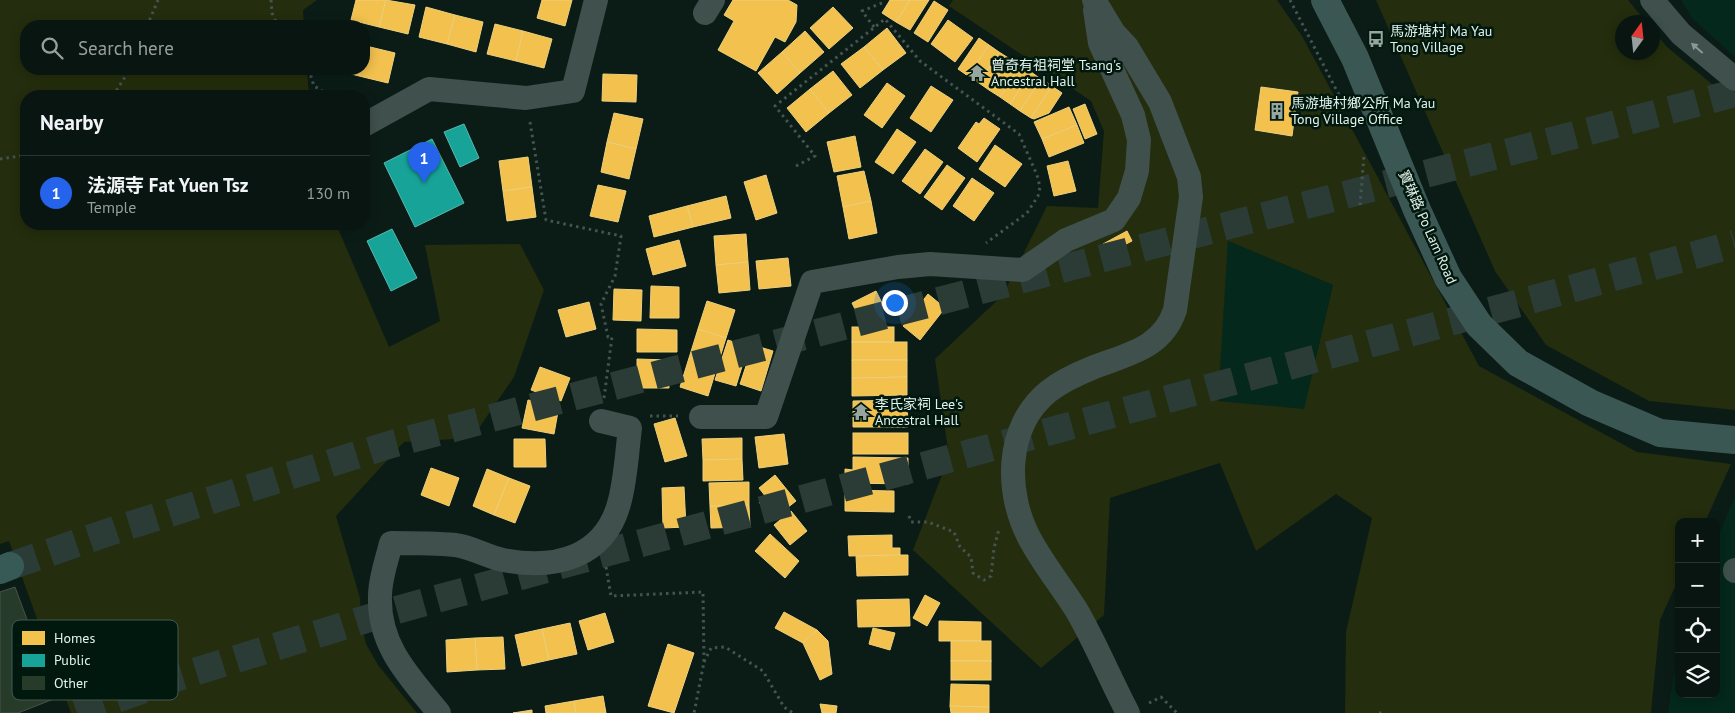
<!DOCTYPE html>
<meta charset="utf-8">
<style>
:root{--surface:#081510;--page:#16221e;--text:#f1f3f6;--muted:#989f9f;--line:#293430;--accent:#2563eb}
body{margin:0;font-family:"PT Sans","Noto Sans TC",sans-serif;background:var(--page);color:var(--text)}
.controls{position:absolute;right:15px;bottom:15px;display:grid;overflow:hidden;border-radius:10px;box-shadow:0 2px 12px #0003}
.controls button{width:45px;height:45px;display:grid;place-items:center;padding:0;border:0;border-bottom:1px solid var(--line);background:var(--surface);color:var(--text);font:25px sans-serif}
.compass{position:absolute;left:1615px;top:15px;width:45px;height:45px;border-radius:50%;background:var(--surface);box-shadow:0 2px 12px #0003;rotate:15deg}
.you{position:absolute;left:894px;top:302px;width:18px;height:18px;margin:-12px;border:4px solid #fff;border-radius:50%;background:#1a73e8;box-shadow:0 0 0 8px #1a73e833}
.badge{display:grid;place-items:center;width:32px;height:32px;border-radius:50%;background:var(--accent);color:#fff;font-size:16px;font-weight:700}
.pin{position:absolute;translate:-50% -41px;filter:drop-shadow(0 1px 2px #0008)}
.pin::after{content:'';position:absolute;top:26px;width:18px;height:15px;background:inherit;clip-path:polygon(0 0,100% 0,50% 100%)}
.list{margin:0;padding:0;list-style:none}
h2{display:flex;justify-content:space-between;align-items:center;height:65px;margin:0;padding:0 20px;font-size:21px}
h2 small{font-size:16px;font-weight:400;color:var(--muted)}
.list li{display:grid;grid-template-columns:32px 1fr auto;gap:15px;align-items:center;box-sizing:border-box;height:75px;padding:0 20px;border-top:1px solid var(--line)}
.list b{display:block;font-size:19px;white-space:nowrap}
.list p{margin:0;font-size:16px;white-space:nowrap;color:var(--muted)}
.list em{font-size:16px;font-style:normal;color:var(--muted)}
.icon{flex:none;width:28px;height:28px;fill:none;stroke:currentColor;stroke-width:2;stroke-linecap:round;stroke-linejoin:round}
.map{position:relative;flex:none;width:1735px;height:713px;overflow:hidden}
.search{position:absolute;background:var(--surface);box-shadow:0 2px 12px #0003;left:20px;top:20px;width:350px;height:55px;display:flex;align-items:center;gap:12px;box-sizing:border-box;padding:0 18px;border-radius:20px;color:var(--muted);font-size:19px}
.panel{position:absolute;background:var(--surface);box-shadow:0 2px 12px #0003;left:20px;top:90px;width:350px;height:140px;border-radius:20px}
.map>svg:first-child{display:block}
</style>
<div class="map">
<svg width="1735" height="713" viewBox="0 0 1735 713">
<rect width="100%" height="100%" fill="#0b1c16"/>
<g fill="#04281b">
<path d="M1681,0h54v57l-43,-39z"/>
<path d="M1228,241l105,44 -29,125 -87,-9z"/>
<path d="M1735,497v216h-67l11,-72v53h37v-153z"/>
</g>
<g fill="#242d0d" fill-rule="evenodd">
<path d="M0,0h317l-14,10 1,16h-278v43h281l2,27h-283v128h310l53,123 51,-26 -15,-76 95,-1 24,46 -30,87 -42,61 -68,4 -68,74 24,82 1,24 5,22 12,21 39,48h-346l-62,-172 -9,3z"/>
<path d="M953,0h324l25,36 177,330 158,86 94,12 -26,58h-26v56l-19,42 -9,93h-306l1,-81 26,-114 -36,-24 -80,57 -36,-88 -110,35 -6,117 -63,53 -128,-118 36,-93 -14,-98 68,-64 44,-89 51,2 6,-77 -13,-30 -142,-95zM1262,87l36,6 -6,42 -36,-5zM1228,241l105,44 -29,124 -86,-8z"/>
<path d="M1376,0h252l18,22h-24v30h30l1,-22 14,17 68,56v307l-86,-9 -103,-56 -51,-74z"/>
</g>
<g fill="#f2c14e" stroke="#edd07d">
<path d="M356,0h30l-7,27 -28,-7z"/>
<path d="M386,0l29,5 -7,29 -29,-7z"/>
<path d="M542,0h30l-7,26 -28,-8z"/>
<path d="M733,0h55l9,5 -1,17 -11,20 -10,-5 -19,34 -38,-21 16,-29 -10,-6z"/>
<path d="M890,0h20l-14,22 -14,-9z"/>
<path d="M910,0h19l-19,30 -14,-8z"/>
<path d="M934,1l14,9 -20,32 -14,-9z"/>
<path d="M426,7l29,8 -8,29 -28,-7z"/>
<path d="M833,7l20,21 -24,21 -19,-21z"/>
<path d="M455,15l28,7 -7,30 -29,-8z"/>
<path d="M948,20l25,18 -18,24 -24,-18z"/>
<path d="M495,24l28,7 -7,30 -29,-7z"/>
<path d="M887,28l19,25 -23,17 -19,-23z"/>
<path d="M523,31l29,8 -8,29 -28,-7z"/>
<path d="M805,31l19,21 -24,21 -18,-21z"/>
<path d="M979,38l10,7 -21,31 -10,-7z"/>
<path d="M989,45l10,7 -20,31 -11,-7z"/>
<path d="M366,46l29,7 -7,30 -29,-7 2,-7h3z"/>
<path d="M864,47l19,23 -23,18 -19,-24z"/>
<path d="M782,52l18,21 -23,21 -19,-21z"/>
<path d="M999,52l11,7 -21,31 -10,-7z"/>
<path d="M1010,59l10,7 -20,31 -11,-7z"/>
<path d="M1020,66l11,6 -21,32 -10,-7z"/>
<path d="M332,69h29l-2,7z"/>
<path d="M833,71l19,24 -23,18 -19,-24z"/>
<path d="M1031,72l10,7 -21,32 -10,-7z"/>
<path d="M603,74l34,1 -1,27 -34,-1z"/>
<path d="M1041,79l11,7 -21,32 -11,-7z"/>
<path d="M887,83l18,13 -23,32 -18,-13z"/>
<path d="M931,86l22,14 -22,32 -21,-14z"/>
<path d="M1052,86l10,7 -13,20 -15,6 -3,-1z"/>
<path d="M1261,87l37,5 -6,44 -37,-6z"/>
<path d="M810,89l19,24 -23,19 -19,-24z"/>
<path d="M1085,104l12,30 -12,5 -12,-30z"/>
<path d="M1069,107l8,18 -35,14 -8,-17z"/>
<path d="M614,113l29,6 -7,30 -29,-7z"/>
<path d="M984,118l16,11 -23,33 -19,-14 18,-26 3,2z"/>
<path d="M1077,125l7,18 -35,14 -7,-18z"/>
<path d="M897,129l19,13 -23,32 -18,-12z"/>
<path d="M855,136l6,31 -27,5 -7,-30z"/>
<path d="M607,142l29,7 -7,30 -28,-7z"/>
<path d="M995,145l27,19 -17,23 -26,-18z"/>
<path d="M925,149l18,13 -23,32 -18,-13z"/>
<path d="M528,157l4,30 -29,4 -4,-30z"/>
<path d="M1068,161l8,30 -22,5 -7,-30z"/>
<path d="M947,165l18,13 -23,32 -18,-13z"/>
<path d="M864,171l7,30 -28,6 -6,-31z"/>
<path d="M766,175l11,38 -21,7 -12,-38z"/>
<path d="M972,178l22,15 -20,28 -21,-15z"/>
<path d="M598,185l28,6 -8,31 -28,-6z"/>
<path d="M532,187l4,30 -29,4 -4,-30z"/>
<path d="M726,196l5,22 -38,9 -6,-21z"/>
<path d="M871,201l6,32 -28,6 -6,-32z"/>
<path d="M687,206l6,21 -39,10 -5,-21z"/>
<path d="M1127,231l5,10 -24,12 -5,-9z"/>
<path d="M746,234l2,28 -32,3 -2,-29z"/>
<path d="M679,240l7,26 -33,9 -7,-26z"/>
<path d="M788,258l3,28 -32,3 -3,-28z"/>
<path d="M748,262l2,28 -31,3 -3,-28z"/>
<path d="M651,286l28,1v31h-29z"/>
<path d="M614,289l28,1 -1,31 -28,-1z"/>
<path d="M876,291l7,14 -24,12 -7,-14z"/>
<path d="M928,294l17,14 -25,32 -17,-14z"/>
<path d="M707,301l28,9 -9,28 -28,-9z"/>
<path d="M589,302l7,27 -30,8 -8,-27z"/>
<rect x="852" y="327" width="42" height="15"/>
<path d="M637,329l40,1v22h-40z"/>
<path d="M698,329l28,9 -9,29 -28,-9z"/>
<path d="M728,340l20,7 -12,39 -21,-6z"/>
<rect x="852" y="342" width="55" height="18"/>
<path d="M753,345l20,6 -12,40 -21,-7z"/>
<path d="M689,358l28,9 -9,29 -28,-9z"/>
<path d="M637,359l32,1v28h-32z"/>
<path d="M852,360h55v17l-55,1z"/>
<path d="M540,367l30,11 -9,23 -30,-11z"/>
<path d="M907,377v18l-55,1v-18z"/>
<path d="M528,400l31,6 -5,28 -32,-6z"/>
<path d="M907,400l1,27h-55v-26z"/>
<path d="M675,418l12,38 -22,6 -11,-38z"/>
<rect x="853" y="433" width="55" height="21"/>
<path d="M784,434l4,30 -29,4 -4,-31z"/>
<path d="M742,438v21l-39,1 -1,-21z"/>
<path d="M514,439h31l1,28h-32z"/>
<path d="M853,457l55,1v26l-63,-1v-14l8,1z"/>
<path d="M742,459l1,21 -40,1v-21z"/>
<path d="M431,468l28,10 -10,28 -28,-11z"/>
<path d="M487,469l22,9 -15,37 -21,-9z"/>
<path d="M775,475l21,26 -23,18 -14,-17 7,-5 -7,-9z"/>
<path d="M509,478l21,8 -15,37 -21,-8z"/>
<path d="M749,482v23l-39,1 -1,-23z"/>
<path d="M684,487l2,40 -23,1 -1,-40z"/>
<path d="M845,490l49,1v21l-49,-1z"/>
<path d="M749,505l1,22 -39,1 -1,-22z"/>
<path d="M791,511l16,20 -17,14 -16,-20z"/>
<path d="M770,534l29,27 -14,17 -30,-27z"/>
<path d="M892,535v13h8v7l-51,1 -1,-20z"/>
<path d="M900,555h8v20l-51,1 -1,-20z"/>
<path d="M925,595l15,8 -13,23 -14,-8z"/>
<path d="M909,599l1,27 -52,1 -1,-27z"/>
<path d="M784,612l33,18 -14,13 -28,-15z"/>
<path d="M605,613l9,29 -26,8 -9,-29z"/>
<path d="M939,621l42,1v19h-42z"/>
<path d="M570,623l7,31 -28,6 -7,-31z"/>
<path d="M873,628l22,5 -5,17 -21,-6z"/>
<path d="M542,629l7,31 -27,6 -7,-31z"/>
<path d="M817,630l11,11 4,33 -12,6 -17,-37z"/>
<path d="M503,637l2,32 -28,1 -2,-32z"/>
<path d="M475,638l2,32 -30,2 -1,-32z"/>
<rect x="951" y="641" width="40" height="20"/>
<path d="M668,644l26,9 -20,60 -26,-7z"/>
<rect x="951" y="661" width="40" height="19"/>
<path d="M951,684l38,1v22l-39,-1z"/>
<path d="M603,696l3,17h-30l-2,-12z"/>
<path d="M574,701l2,12h-30l-1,-7z"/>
<path d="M820,704l17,2 -1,7h-14z"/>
<path d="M950,706l39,1v6h-38z"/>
<path d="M532,710v3h-19z"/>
</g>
<g fill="#17a398" stroke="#54bbb1">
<path d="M464,124l15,34 -19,9 -16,-35z"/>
<path d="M432,139l32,64 -49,24 -31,-64z"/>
<path d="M392,229l25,49 -26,13 -24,-50z"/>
</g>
<path fill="#263b2a" stroke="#47524b" d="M15,587l41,111 -38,15h-18v-121z"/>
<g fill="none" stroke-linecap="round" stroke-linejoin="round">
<g stroke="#2b3c36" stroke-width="28" stroke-dasharray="28 14" stroke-linecap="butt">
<path d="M10,566l108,-37 274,-85 1343,-351"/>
<path d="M77,713l104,-37 208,-64 1346,-368"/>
</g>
<g stroke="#445450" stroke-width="3" stroke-dasharray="2.5 4" stroke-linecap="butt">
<path d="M271,0l1,13 6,13"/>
<path d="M1290,0l51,99"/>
<path d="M147,26l11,-26"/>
<path d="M874,27l-12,-16 20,-8v-3"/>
<path d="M313,69l-2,8 3,9 17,10"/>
<path d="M113,96l17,-27"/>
<path d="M530,122l16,98 75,16 -6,40 -14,28 7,33h4l-8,61"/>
<path d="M0,159l26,-4"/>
<path d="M796,166l19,-10 -40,-50 110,-87 35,42 99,73 18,41 3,12 -2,9 -11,17 -41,30"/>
<path d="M1360,205l4,-50"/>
<path d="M650,416h28"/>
<path d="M909,516l2,6h17l26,10 6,15 11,10 2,16 11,7 7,-4 3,-28 5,-19"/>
<path d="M606,567l5,29 92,-4 1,70 -10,51"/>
<path d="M704,662l7,-14 14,-1 38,24 21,36 9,6"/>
<path d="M1149,703l12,-6 16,16"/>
<path d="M1379,713h5"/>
</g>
<g stroke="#3f504d" stroke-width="24">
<path d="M1094,0l20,33 13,14 33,55 29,75 2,20 -16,113c-13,39 -48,44 -83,58 -15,6 -30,13 -43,23 -45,36 -44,104 -18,150 13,24 31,46 46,70 19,33 33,68 51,102"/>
<path d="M1652,0l29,34 54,45"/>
<path d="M705,13l8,-13"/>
<path d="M364,125l65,-36 97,9 47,-7 23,-91"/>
<path d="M701,417h65l46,-135 86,-15 32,-3 93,6 43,-30 48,-20 15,-22 8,-27 2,-31 -6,-25 -33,-72 -5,-33"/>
<path d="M1735,571v-1"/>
<path d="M439,713c-29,-36 -61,-67 -59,-117 0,-18 7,-36 11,-53 21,0 43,0 64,2 17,2 32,12 48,15 52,10 103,-2 117,-60 6,-24 7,-48 10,-72l-29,-7"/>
</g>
<path stroke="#3b5753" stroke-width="28" d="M1325,0l30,58 62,152 31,68 31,47 39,38 72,40 70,30 75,7"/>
<path stroke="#375a57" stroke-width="28" d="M0,570l10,-4"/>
</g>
<defs><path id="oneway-solid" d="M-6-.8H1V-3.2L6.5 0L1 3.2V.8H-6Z" transform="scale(1.25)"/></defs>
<use fill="#889994" href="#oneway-solid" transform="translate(1697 48) rotate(-139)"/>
<defs>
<g id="bus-bare" transform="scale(1.35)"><path d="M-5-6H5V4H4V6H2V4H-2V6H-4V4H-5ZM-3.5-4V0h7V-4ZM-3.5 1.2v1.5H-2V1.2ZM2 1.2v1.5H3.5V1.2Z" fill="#97a7a0" stroke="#00180e" stroke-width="2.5" paint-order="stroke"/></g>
<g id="temple-bare" transform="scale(1.35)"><path d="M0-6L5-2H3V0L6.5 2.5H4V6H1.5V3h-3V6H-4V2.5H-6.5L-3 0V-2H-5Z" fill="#97a7a0" stroke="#00180e" stroke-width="2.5" paint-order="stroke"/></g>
<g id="building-bare" transform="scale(1.35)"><path d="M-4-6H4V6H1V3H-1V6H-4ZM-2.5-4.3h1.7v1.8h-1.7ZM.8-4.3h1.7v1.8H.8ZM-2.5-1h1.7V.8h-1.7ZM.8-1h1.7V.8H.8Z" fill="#97a7a0" stroke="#00180e" stroke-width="2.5" paint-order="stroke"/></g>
</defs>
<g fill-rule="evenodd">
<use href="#bus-bare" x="1376" y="39"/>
<use href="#temple-bare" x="977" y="73"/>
<use href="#building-bare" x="1277" y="111"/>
<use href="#temple-bare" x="861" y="412"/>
</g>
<g text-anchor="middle" stroke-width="5" stroke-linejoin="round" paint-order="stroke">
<g font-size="14" fill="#e2f2ea" stroke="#00180e" text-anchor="start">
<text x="1390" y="36">馬游塘村 Ma Yau<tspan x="1390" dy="16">Tong Village</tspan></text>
<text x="991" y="70">曾奇有祖祠堂 Tsang's<tspan x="991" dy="16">Ancestral Hall</tspan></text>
<text x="1291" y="108">馬游塘村鄉公所 Ma Yau<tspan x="1291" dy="16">Tong Village Office</tspan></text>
<text x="875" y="409">李氏家祠 Lee's<tspan x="875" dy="16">Ancestral Hall</tspan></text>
</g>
<g font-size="14" fill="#e2f2ea" stroke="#00180e">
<text transform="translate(1428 227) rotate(66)" y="5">寶琳路 Po Lam Road</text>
</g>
</g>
<rect x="12" y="620" width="166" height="80" rx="8" fill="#00180e" stroke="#445950" stroke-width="1"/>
<rect x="22" y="631" width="23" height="14" fill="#f2c14e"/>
<rect x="22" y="654" width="23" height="13" fill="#17a398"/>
<rect x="22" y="676" width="23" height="14" fill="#263b2a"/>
<g font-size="14" fill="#e2f2ea">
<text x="54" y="643">Homes</text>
<text x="54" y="665">Public</text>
<text x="54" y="688">Other</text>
</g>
</svg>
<div class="controls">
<button>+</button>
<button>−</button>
<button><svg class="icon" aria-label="locate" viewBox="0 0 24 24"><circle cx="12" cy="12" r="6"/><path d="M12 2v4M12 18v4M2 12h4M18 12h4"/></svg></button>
<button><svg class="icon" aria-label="layers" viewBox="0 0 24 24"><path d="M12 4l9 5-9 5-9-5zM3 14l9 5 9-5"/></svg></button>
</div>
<svg class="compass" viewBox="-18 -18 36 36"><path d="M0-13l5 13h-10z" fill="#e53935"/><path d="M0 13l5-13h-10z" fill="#989f9f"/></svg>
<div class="you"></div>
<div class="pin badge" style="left:424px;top:183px">1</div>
<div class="search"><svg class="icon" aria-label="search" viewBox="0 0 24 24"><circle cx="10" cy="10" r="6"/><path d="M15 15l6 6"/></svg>Search here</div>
<section class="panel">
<h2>Nearby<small></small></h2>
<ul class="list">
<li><span class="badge">1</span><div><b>法源寺 Fat Yuen Tsz</b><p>Temple</p></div><em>130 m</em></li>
</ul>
</section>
</div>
